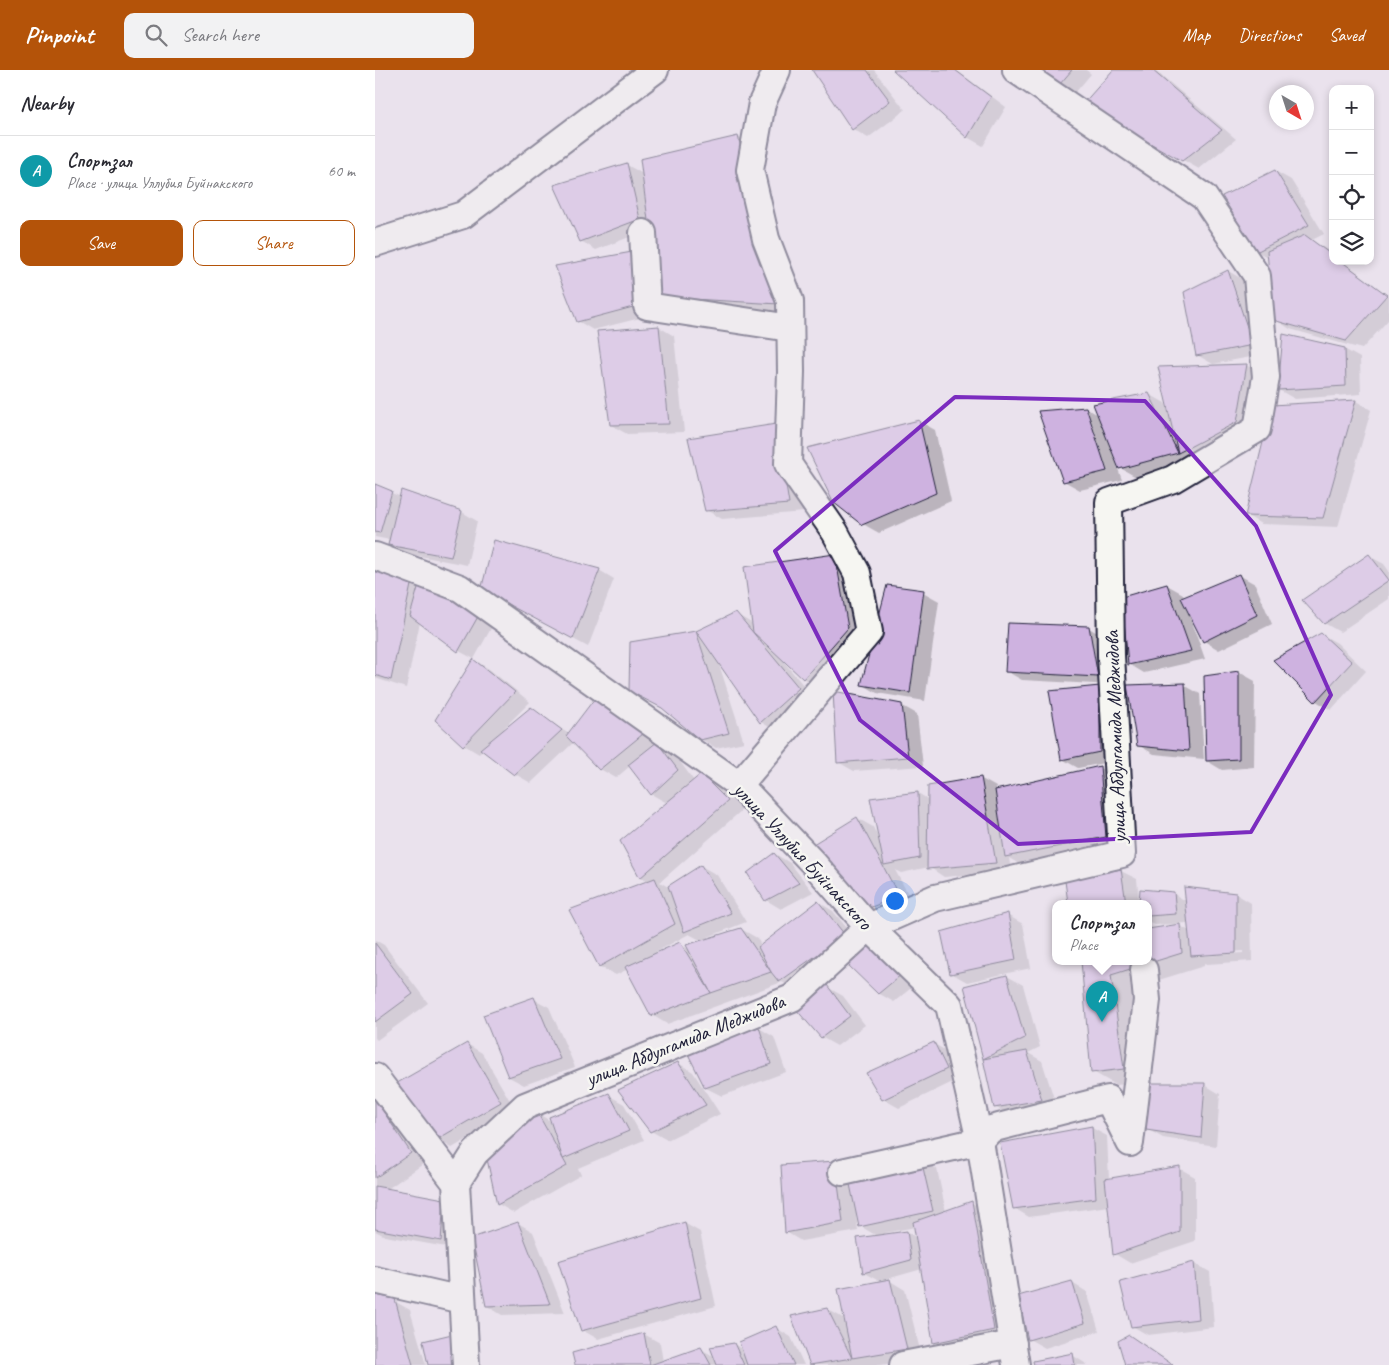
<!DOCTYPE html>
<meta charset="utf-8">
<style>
:root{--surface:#fff;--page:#f2f2f3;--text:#2b2b33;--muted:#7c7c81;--line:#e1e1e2;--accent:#b45309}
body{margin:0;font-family:Caveat,sans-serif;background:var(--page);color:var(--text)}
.controls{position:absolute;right:15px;top:15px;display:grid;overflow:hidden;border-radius:10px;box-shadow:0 2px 8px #0003}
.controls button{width:45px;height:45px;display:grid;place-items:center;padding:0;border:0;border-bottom:1px solid var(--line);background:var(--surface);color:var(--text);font:25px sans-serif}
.compass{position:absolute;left:894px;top:15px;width:45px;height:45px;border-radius:50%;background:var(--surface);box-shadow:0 2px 8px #0003;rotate:141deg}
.you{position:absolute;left:519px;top:830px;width:18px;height:18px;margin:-12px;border:4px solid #fff;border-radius:50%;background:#1a73e8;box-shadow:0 0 0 8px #1a73e833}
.badge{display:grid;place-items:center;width:32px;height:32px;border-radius:50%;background:var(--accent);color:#fff;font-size:16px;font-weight:700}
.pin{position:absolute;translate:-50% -41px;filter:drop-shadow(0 1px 2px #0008)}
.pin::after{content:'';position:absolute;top:26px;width:18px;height:15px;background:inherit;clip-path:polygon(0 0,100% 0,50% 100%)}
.popup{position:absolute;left:677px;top:830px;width:100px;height:65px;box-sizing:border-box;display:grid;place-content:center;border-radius:10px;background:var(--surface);filter:drop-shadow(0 1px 4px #0005);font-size:16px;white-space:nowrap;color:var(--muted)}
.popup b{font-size:19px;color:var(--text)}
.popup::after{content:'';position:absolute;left:50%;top:100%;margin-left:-10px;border:10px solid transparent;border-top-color:var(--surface)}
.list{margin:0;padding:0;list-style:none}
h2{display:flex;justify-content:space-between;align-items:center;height:65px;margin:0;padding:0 20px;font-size:21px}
h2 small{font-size:16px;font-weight:400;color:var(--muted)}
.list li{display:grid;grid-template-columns:32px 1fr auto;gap:15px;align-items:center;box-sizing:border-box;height:70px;padding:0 20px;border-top:1px solid var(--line)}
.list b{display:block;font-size:19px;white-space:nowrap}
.list p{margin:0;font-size:16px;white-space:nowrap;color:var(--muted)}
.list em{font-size:16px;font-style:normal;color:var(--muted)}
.actions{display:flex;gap:10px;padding:15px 20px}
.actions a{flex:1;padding:11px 0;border:1px solid var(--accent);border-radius:10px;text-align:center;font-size:18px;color:var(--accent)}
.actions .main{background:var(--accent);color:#fff}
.icon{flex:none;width:28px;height:28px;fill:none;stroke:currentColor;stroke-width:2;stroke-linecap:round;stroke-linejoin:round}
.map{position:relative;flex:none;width:1014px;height:1295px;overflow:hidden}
header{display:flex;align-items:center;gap:30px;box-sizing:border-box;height:70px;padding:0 25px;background:var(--accent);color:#fff}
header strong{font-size:24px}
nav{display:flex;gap:28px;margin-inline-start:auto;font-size:18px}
.search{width:350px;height:45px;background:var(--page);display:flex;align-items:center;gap:12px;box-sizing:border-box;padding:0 18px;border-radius:10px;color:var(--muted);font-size:19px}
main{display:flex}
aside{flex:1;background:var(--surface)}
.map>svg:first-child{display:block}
</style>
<header>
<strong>Pinpoint</strong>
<div class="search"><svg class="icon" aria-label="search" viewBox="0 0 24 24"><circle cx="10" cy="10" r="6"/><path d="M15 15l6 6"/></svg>Search here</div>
<nav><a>Map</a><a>Directions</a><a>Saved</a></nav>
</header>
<main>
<aside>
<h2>Nearby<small></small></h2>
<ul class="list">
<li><span class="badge" style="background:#0f9aa8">A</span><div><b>Спортзал</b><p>Place · улица Уллубия Буйнакского</p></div><em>60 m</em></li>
</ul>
<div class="actions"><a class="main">Save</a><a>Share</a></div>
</aside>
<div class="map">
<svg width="1014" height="1295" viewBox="0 0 1014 1295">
<rect width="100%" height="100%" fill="#eae2ed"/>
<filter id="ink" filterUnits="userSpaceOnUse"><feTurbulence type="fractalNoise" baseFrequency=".02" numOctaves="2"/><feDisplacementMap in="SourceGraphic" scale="10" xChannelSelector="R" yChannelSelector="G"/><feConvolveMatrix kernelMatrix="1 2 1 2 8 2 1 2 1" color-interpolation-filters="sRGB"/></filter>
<g filter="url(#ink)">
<g fill="#0003" fill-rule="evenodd">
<path d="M438,0h61l31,40 -37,28 -15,-9z"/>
<path d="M520,0h61l50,37 -23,39 -16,-9z"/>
<path d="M649,0h62l5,4 -22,26z"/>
<path d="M739,0h41l81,69 -37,30 -115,-64z"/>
<path d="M363,67l16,9 40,166 -119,-7 -25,-76 -54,21 -15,-9 46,-76 16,9z"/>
<path d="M900,101l16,9 33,54 -12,6 21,14v7h9l47,35v23l-27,30 -72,-20 -15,-10 -6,-61 -13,-7z"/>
<path d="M257,184l16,62 -55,14 -15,-9z"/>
<path d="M853,201l16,9 23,74 -54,10 -16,-9z"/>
<path d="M284,257l15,9 10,96 -57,2 -16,-9z"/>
<path d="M969,279l16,9 1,36 -66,5 -16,-9z"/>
<path d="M871,295l16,9 -9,57 -59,30 -58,16 -19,-11 5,14 -42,10 -16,-9 22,-73 14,8 49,-22 16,9 3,8z"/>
<path d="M981,331l15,9 -33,117 -77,-3 -15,-9 27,-109z"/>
<path d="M544,351l16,9 16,71 -72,32 -16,-9z"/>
<path d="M417,364l12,78 -82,7 -16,-9z"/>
<path d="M0,416l26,11 1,-6 60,21 15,9 -10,44 -63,-12 -15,-9 1,-4 -15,-3z"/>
<path d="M459,485l16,9 13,73 -44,50 -16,-9 -18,-17 -1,1 29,35 -37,34 -15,-9 -43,-61 26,81 -28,6 -15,-9 -70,-96 65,-11 40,-18 17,10z"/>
<path d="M994,486l15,8 5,7v28l-49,33 -16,-9z"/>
<path d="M0,499l36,12 83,42 -20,36 -15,-8 -39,-29 -14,66 -31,-10z"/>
<path d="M224,500l15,9 -26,68 -90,-49z"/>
<path d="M864,505l16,9 17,40 -53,26 -15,-9 -11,-22h-2l14,40 -61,14 -15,-9 38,-79 16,9 1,4z"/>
<path d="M548,522l16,9 -14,100 -48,-8 -15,-9z"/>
<path d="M714,558l15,9 9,48 -91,-5 -16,-9z"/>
<path d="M946,564l16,9 29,28 -35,39 -15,-9 -41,-41z"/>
<path d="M99,590l15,9 41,33 -26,26 1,1 26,-20 38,25 27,-35 77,53 21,29 7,-6 15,9 26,26 -82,72 8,5 33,-21 16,9 29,47 -38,15 1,2 32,-10 16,9 4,7 57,-43 15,9 27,33 -64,46 -14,-8 -115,42 -15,-9 -24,-46 -12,6 -16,-8 -29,-56 78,-29 -8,-5 26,-74 -16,-9 -21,-28 -14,12 -16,-9 -26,-27 -43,41 -16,-9 -32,-24 -4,4 -15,-9zM314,864l13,7 -12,9 -10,-6 -23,10 -1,-2z"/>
<path d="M864,602l16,9 -1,86 -32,3 -15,-9 -2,-84z"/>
<path d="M809,615l16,9 4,65 -50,-5 -16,-9z"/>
<path d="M725,618l15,73 -37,7 -16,-9z"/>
<path d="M526,635l16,9 6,52 -69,5 -16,-9z"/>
<path d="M725,698l15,8 6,69 -100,20 -12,-7 2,13 -67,6 -15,-10 -28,6 -6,-3 19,35 -34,14 -15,-9 -8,-92 16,9 6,12 39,-46 11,7 51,-22 16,9 1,4z"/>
<path d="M400,784l15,9 23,29 -32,17 -15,-9z"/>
<path d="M746,801l16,8 2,22 35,-7 12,7 50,-7 15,9 1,58 -45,3 -3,-1v3l-71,22 14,94 -31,3 -23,-13 -10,-111h65l31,-36 10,6 -1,-8 -33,2 -7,-4v-18h-78l-3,-21zM868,881v2l-38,3v-2z"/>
<path d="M632,845l16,9 8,44 -64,14 -16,-9z"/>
<path d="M0,870l9,5 44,58 -51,37 -2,-2z"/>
<path d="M492,876l15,9 34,29 -22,18 -16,-9z"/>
<path d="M632,906l16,9 17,62 -12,6 14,8 15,47 -47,8 -15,-9 -10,-49z"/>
<path d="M452,917l16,9 22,29 -28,21 -16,-9z"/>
<path d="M159,929l15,8 26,60 -51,18 -15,-8z"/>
<path d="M384,958l15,9 12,35 -64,24 -16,-8z"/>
<path d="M92,974l15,9 34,58 -64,37 -15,-9z"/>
<path d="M559,974l16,9 11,25 -62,30 -16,-9z"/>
<path d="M303,993l15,9 27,42 -53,26 -16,-9z"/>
<path d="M776,1014l54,1 15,9 -4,52 -53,-8 -16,-9z"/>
<path d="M233,1025l16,9 20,36 -66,28 3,7 -67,38 -16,-9 -10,-44 49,-47 15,9z"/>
<path d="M0,1031l16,9 35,52 -40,28 58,10 13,49 -72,-13 -10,-5z"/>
<path d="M717,1058l15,8 2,44 70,-12 16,9v64l-65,22 -15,-9 -6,-48 -80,11 -15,-9z"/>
<path d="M546,1090l16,9 9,43 26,-9 15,9 22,126 -60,13 -15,-9 -12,-73 -35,10 18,11 17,68 -41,7h-70l-19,-48 35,-8 16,9 2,6 36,-42 -17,-9 13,-37 -17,-10 -2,-12 -2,1 2,16 -57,10 -15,-9 -3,-66zM540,1157l2,11 -10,-6 -21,3 -1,-2z"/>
<path d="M143,1153l15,9 32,81 -63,2 -15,-9z"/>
<path d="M309,1153l16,9 16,74 -118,33 -16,-9z"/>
<path d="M819,1193l16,9 4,55 -66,8 -16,-9 -11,-43z"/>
<path d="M697,1213l15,9 12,39 -54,17 -16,-9z"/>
<path d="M0,1226l19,5 16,9 16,55h-51z"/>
<path d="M401,1258l15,9 13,28h-227l-4,-11 71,-20 16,9 3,19 38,-13 14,8 19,-13 9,6z"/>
<path d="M754,1266l16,9 28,20h-46z"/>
<path d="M697,1285l16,10h-53z"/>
</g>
<g fill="#ceb2e0" stroke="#22223b">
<path d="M437,0h55l23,31 -38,29z"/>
<path d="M518,0h62l36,27 -24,41z"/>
<path d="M647,0h50l-19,22z"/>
<path d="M738,0h39l70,60 -40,31 -100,-56z"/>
<path d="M363,66l41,168 -121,-7 -18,-138z"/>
<path d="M252,93l13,56 -60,23 -26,-57z"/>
<path d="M900,100l34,55 -53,27 -34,-56z"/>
<path d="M930,165l28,21v5h8l46,34 -41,46 -73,-21 -6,-69z"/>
<path d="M257,182l1,55 -56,15 -22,-56z"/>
<path d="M853,200l25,75 -57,11 -12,-64z"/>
<path d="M284,256l10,98 -59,1 -13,-94z"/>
<path d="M908,264l62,14 1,38 -68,4z"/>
<path d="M872,294l-10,58 -59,31 -20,-86z"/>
<path d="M774,323l29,60 -59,16 -26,-65z"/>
<path d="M981,330l-33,118 -78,-2 27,-111z"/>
<path d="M711,337l21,64 -44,11 -25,-71z"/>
<path d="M544,350l17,73 -74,32 -29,-23 -26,-54z"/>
<path d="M401,354l13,80 -84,7 -17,-73z"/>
<path d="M0,414l17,7 -12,42 -5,-1z"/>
<path d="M26,420l61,21 -11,46 -63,-12z"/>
<path d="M119,470l106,29 -27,70 -92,-49z"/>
<path d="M460,484l13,74 -45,51 -50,-47 -9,-65z"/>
<path d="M994,484l20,26 -65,44 -22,-24z"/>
<path d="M0,498l37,12 -21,100 -16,-5z"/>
<path d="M864,504l18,41 -54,27 -22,-44z"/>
<path d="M44,514l61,29 -22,39 -48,-36z"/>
<path d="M792,514l24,67 -63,14 -6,-68z"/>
<path d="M512,515l37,5 -14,103 -49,-8z"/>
<path d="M361,542l63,76 -39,35 -64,-92z"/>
<path d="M633,553l81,3 9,51 -93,-5z"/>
<path d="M321,561l33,102 -29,7 -38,-32 -33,-17 1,-49z"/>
<path d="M946,563l31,29 -37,40 -42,-42z"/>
<path d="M98,589l42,33 -52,54 -28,-26z"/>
<path d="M864,601v88l-33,2 -2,-85z"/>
<path d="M810,613l4,68 -52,-5 -10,-61z"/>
<path d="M725,616v66l-39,8 -12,-69z"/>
<path d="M458,621l69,13 6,53 -71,6z"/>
<path d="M220,628l48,36 -44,36 -33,-34z"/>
<path d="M156,637l31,23 -48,45 -34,-26z"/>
<path d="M282,672l21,28 -27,25 -23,-30z"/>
<path d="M725,696l6,71 -101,20 -10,-67z"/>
<path d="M326,704l27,27 -88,77 -20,-37z"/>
<path d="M606,707l15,86 -69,6 1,-83z"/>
<path d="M543,722l2,66 -36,7 -14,-67z"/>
<path d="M482,747l42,79 -35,14 -54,-64z"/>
<path d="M399,783l25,30 -34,18 -18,-28z"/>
<path d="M326,795l30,48 -47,19 -16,-46z"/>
<path d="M746,799l5,34h-58l-3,-22z"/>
<path d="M280,808l20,46 -76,43 -30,-57z"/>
<path d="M809,817l52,6v60l-45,3z"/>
<path d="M765,819l34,3 2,22 -28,2v-13h-9z"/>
<path d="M443,831l27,34 -66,47 -8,-10 -13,-25z"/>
<path d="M633,843l8,47 -66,14 -9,-42z"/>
<path d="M805,854l2,29 -71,22 13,94 -33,4 -10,-112h67v-32z"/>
<path d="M366,858l30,44 -60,21 -25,-48z"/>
<path d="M305,872l31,51 -60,23 -26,-49z"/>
<path d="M0,873l38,51 -38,28z"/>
<path d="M491,874l36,30 -24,20 -31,-30z"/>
<path d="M632,905l18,63 -42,21 -19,-73z"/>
<path d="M452,915l23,31 -29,22 -27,-31z"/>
<path d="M159,927l26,62 -52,18 -25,-62z"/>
<path d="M384,957l12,37 -66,24 -18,-36z"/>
<path d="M559,972l13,27 -65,31 -16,-27z"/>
<path d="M92,973l34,59 -65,38 -44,-54z"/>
<path d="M652,981l15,49 -48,8 -11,-49z"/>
<path d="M303,992l28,43 -56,27 -32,-42z"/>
<path d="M775,1013h55l-4,55 -55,-8z"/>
<path d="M234,1023l20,38 -66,28 -14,-42z"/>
<path d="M0,1029l36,54 -36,25z"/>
<path d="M162,1042l30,54 -70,39 -10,-46z"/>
<path d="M717,1056l4,72 -83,11 -13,-66z"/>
<path d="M546,1089l12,52 -74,16 -11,-52z"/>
<path d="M460,1091l8,61 -58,11 -4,-68z"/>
<path d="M805,1096v66l-67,23 -8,-76z"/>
<path d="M0,1116l69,13 -3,42 -66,-12z"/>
<path d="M597,1131l22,129 -61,13 -20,-121z"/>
<path d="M143,1152l32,82 -64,2 -14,-68z"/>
<path d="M310,1152l16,76 -120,33 -23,-70z"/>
<path d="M532,1161l4,29 -48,13 -6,-35z"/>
<path d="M819,1192l5,57 -68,8 -11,-45z"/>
<path d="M515,1209l17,70 -55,9 -14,-69z"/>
<path d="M697,1211l13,42 -57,17 -10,-44z"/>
<path d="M0,1225l20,4 18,66h-38z"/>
<path d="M452,1238l25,50 -42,7 -19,-49z"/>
<path d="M401,1256l18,39h-47l-8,-23z"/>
<path d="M81,1263l7,32h-35l-5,-24z"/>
<path d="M269,1263l6,32h-75l-3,-12z"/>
<path d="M754,1265l44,30h-48l-7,-24z"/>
<path d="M359,1273l10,22h-27l-7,-18z"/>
<path d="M326,1277l10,18h-61z"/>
<path d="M698,1283l2,12h-41l-1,-4z"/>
</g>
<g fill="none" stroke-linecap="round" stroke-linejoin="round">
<g stroke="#22223b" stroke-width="30">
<g id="street">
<path d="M268,163l4,73 143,22"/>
<path d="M0,173l88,-28 192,-145"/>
<path d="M0,486l85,32 279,197 76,80 54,62 80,78 31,136 36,224"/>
<path d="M364,715l130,-153 -12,-59 -22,-41 -47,-68 3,-92 -1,-71 -24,-62 -16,-69 12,-67 15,-33"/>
<path d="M0,1007l81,106 10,182"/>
<path d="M467,1102l138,-31 11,-12 117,-30 22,44 17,-143 -3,-30"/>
<path d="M81,1113l19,-30 50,-47 267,-108 77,-71 66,-29 187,-44 -11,-199 -2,-153 64,-23 84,-50 9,-52 -9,-101 -53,-79 -188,-127"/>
<path d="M0,1210l87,20"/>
<path d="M528,1295l110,-21"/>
</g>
</g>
<use href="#street" stroke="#f6f6f2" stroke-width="26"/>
</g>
</g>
<path d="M0 0H1014V1295H0ZM580,327l190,4 111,125 75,169 -80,137 -233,12 -158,-124 -85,-169z" fill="#eae2ed" fill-opacity=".55" fill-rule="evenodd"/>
<path fill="none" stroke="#7b2cbf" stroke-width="4" stroke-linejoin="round" d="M580,327l190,4 111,125 75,169 -80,137 -233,12 -158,-124 -85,-169z"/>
<g text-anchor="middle" stroke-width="5" stroke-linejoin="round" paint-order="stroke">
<g font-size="21" fill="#22223b" stroke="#f6f6f2">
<text transform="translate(740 667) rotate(-92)" y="7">улица Абдулгамида Меджидова</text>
<text transform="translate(428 786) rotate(47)" y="7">улица Уллубия Буйнакского</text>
<text transform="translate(310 970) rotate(-22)" y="7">улица Абдулгамида Меджидова</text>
</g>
</g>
</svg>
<div class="controls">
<button>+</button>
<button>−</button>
<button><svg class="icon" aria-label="locate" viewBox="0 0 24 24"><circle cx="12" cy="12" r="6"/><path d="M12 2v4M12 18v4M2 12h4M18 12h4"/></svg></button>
<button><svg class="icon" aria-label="layers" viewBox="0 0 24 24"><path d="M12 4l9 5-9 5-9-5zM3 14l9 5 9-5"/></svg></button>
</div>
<svg class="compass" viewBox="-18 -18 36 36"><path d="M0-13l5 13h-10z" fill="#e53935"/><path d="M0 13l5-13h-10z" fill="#7c7c81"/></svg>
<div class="you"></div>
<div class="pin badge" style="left:727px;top:952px;background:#0f9aa8">A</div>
<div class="popup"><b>Спортзал</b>Place</div>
</div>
</main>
